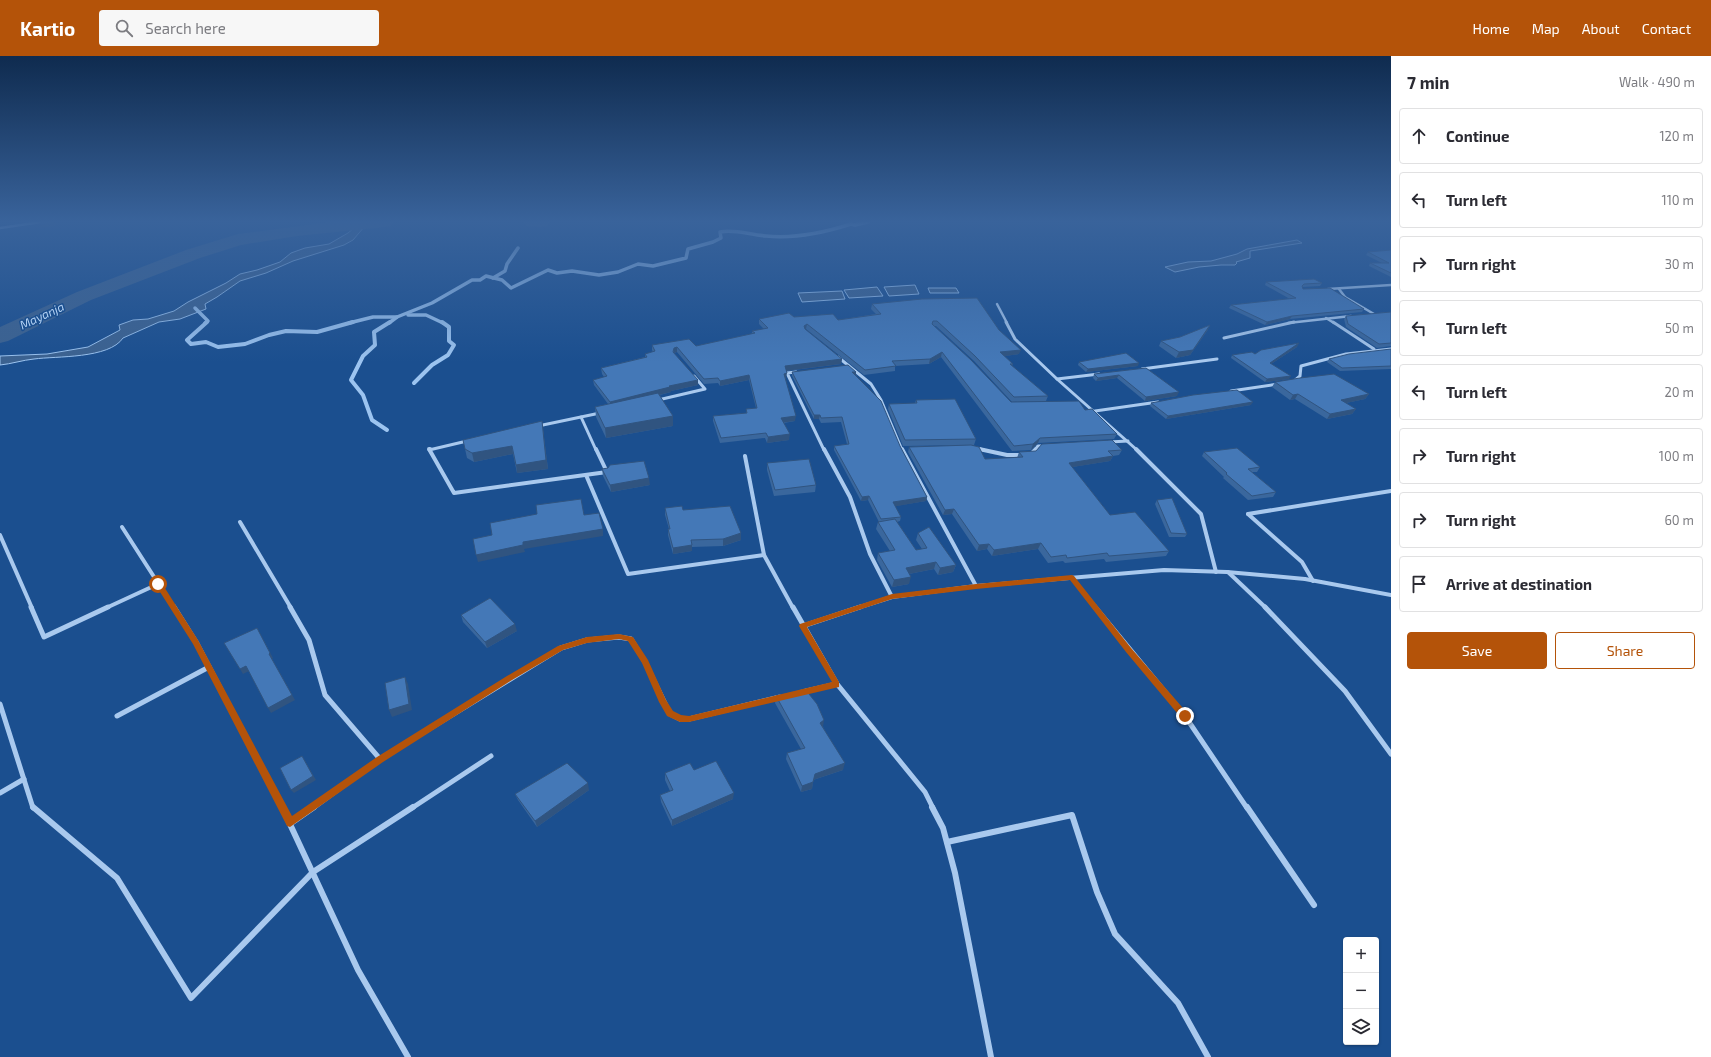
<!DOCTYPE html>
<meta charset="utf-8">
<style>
:root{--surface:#fff;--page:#f7f7f7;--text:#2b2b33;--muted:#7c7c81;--line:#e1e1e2;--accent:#b45309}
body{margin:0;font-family:"Exo 2",sans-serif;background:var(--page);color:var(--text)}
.controls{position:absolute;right:12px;bottom:12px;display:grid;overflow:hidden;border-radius:4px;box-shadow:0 1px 3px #0004}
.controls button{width:36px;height:36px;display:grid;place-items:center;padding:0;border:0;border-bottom:1px solid var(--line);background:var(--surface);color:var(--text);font:20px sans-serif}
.stop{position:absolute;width:12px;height:12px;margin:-9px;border:3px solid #b45309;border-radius:50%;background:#fff}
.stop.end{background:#b45309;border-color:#fff;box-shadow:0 1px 4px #0008}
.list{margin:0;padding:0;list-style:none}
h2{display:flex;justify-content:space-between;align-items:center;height:52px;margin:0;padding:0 16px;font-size:17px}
h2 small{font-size:13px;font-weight:400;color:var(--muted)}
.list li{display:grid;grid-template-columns:26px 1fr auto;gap:12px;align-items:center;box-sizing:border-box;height:56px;margin:0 8px 8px;padding:0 8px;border:1px solid var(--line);border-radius:4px}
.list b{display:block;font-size:15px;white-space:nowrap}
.list em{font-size:13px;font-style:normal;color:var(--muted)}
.actions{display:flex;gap:8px;padding:12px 16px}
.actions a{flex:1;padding:9px 0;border:1px solid var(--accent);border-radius:4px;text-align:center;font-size:14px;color:var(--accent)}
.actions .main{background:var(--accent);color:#fff}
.icon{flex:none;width:22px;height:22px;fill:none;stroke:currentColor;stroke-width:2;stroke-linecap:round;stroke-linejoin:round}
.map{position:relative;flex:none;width:1391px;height:1001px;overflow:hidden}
header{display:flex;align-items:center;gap:24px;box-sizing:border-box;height:56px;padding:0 20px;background:var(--accent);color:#fff}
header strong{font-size:19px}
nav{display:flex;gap:22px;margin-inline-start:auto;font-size:14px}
.search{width:280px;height:36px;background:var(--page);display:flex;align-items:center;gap:10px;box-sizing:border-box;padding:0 14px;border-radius:4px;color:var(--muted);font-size:15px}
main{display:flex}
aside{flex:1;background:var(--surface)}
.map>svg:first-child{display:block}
</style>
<header>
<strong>Kartio</strong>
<div class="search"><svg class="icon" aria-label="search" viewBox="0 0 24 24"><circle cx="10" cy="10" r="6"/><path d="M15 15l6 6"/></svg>Search here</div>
<nav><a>Home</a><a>Map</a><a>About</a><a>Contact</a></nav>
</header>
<main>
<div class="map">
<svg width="1391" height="1001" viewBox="0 0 1391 1001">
<rect width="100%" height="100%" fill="#1b4f8f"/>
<g fill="#3c6290" stroke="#9cc4f0">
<path d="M361,166h14l-10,4 -12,14 -9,5 -51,16 -27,12 -26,8 -23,16 -12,7 1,5 -26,10 -21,3 -36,16c-14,21 -67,18 -89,21 -11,1 -23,5 -34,6v-9l47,-2 41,-7 32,-17 -1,-5 14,-5 15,-1 26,-8 14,-9 38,-19 14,-9 17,-4 23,-8 11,-9 14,-5 24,-4 19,-11z"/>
<path d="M1297,184l5,3 -52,8v7l-14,4 1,1 -2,2h-14l-22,2 -24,5 -10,-5 23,-5 23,-1 26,-7 10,-5z"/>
<path d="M915,229l4,9 -30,2 -5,-9z"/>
<path d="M877,231l6,9 -34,2 -5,-8z"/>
<path d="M928,232h28l3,5h-29z"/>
<path d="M842,235l3,8 -43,3 -4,-9z"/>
</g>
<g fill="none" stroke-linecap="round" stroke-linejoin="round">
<g stroke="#9cc4f0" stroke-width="3.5">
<path d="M493,222l12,-7 2,-7 11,-16"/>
<path d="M195,252l13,13 -3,2"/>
<path d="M408,259h18l17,8"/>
<path d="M349,267l24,-6h24l35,-14 40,-23h8l6,-4 16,4 9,8 37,-18 9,3 15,-2 27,4 19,-3 20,-8 15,2 33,-8 2,-9 25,-7 8,-4 -1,-6c16,-3 30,3 46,4 29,3 57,-3 85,-12l4,1 13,-3"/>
<path d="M389,267l8,-6"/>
</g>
<g stroke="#9cc4f0" stroke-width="4">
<path d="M207,266l-20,18 4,4 15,-2 12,5 27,-3 24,-9 17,-4 31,1 36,-10"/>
<path d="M414,327l18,-18 16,-10 6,-10 -5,-4v-14l-7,-5"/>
<path d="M387,374l-15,-10 -9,-25 -12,-15 12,-24 12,-11 -1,-13 16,-10"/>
</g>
<g fill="#3c6290" fill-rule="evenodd">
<path d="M330,166h64l-3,4 -6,1 -88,9 -56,9 -41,13 -109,42 -83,41 -8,2v-16l77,-35 109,-42 52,-16z"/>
<path d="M523,166h27l-3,4 -6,1 -15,-1z"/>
</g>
<g stroke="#a9c9ee" stroke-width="2.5">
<path d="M0,172l41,-6"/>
<path d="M1328,233l63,-4"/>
<path d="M1339,233l6,8 29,17"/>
<path d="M997,248l10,19"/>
<path d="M1326,262l8,5"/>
<path d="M1288,267l63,-7"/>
</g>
<g stroke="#a9c9ee" stroke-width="3">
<path d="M1006,266l9,17 42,40 80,71"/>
<path d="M1333,266l41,27"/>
<path d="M1224,282l70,-16"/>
<path d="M838,301l33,27 10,16 21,50"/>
<path d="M1142,313l75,-10"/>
<path d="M796,316l-9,1 37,77"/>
<path d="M1057,323l42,-5"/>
<path d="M1293,326l7,-6 1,-10 45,-12 45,-5"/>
<path d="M1231,335l47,-7"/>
<path d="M658,344l47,-11 -11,-13"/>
<path d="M1095,355l63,-9"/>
<path d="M581,361l15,33"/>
<path d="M538,370l62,-13"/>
<path d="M1109,386l19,-1"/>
<path d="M976,392l8,2"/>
<path d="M429,394l38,-9"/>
<path d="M1035,394l3,-4h6"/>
</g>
<g stroke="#a9c9ee" stroke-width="4">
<path d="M430,393h-1l25,44 153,-21 -11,-23"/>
<path d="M824,393l26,48 20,57 22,43"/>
<path d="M902,393l74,137"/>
<path d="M979,393l28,6h15"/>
<path d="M1136,393l65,65 15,58"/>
<path d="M1031,398l5,-5"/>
<path d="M745,400l19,99 29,53"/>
<path d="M586,419l42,99 136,-19"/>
<path d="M1248,458l143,-23"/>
<path d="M1248,458l54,48 11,19"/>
<path d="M240,466l51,86"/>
<path d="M122,471l52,81"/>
<path d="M0,479l32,73"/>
<path d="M1228,516l38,36"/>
<path d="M1072,522l24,30"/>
<path d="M106,552l52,-24"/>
<path d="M857,552l35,-11 84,-11 188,-16 63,2 78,7 86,16"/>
</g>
<g stroke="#a9c9ee" stroke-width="5">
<path d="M31,551l13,30 64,-30"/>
<path d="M174,551l22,35 87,166"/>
<path d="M290,551l19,33 16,55 55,64"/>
<path d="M793,551l44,77 88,108 8,16"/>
<path d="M1095,551l90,109 62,92"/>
<path d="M1265,551l80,84 46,63"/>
<path d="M803,570l57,-19"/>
<path d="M802,636l35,-8"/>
<path d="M0,648l33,104"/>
<path d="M117,660l92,-49"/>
<path d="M0,737l24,-14"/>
<path d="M313,752l67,-49 181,-111 26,-8 32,-3 12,2 14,23 25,52 10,5h9l91,-22"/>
<path d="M412,752l79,-52"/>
</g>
<g stroke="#a9c9ee" stroke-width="6">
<path d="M33,751l84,71 74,120 122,-126 100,-65"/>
<path d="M282,751l76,163 50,87"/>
<path d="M932,751l11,21 12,45 36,184"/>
<path d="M1247,751l67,98"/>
<path d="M291,767l23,-16"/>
<path d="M947,786l125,-27 25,77 18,42 63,69 30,54"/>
</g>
</g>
<g fill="#3a679d">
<path d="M1391,194v27l-22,-11 1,-3h12l-16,-8 2,-3z"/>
<path d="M1266,226l56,1 -2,3 -18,1 1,2 61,20 -2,3 -72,7 -25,6 -36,-17 2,-3 59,-6 -25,-14z"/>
<path d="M872,248l127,26 20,24 -15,2 9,8 -1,2 36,30 -2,5 -34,1 -38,-41 -38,-35h-2l77,76 74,8 32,24 -3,5 -76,4 -7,7 -19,1 -71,-94 -12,7 -34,2v5l-31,4 -58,-46 -1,1 37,29 -1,5 -55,7v7l-1,1 10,42 -11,2 5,17 -22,3 -2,-5 -45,5 -7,-22v-5l33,-3v-4l10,-1 -7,-28 -29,6 -2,-3 -14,1 -27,-32 -3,1 24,32 -27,6v1l-11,3 13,31 -67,12 -10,-21 -1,-10 13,-3 -14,-19 -1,-5 11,-3 -2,-3 -1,-6 44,-11v-3l8,-2 -1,-2v-5l44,1 56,-12v-3l12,-2 -5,-5v-5l35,-2 44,3 38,-6 -5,-5z"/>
<path d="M1391,256v34l-14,2 -31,-21 -2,-8 2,-3z"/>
<path d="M1210,269l-3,6 -17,24 -14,3 -17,-12 2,-5 19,-4z"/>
<path d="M1297,291l-26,17 18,15 -24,3 -34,-24 1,-3 23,-1z"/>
<path d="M1391,293v20l-51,2 -13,-9 2,-3z"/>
<path d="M1079,306l59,4 -52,6 -8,-7z"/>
<path d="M1146,312l31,28 -32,5 -28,-23 -21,3 -3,-3 1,-4z"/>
<path d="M792,316l64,3 44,71 27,51 -1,4 -31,5 6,11 -1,4 -3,1 19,28 6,-1 -6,-9 2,-7 38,32 -3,7 -15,3 -4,-6 -25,5v10l-17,3 -15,-27 1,-7 12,-2 -14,-22 2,-7h1l-11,-22 -7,1 -27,-51v-4l13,-2 -6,-22 -20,1 -2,-4h-5l-22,-43z"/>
<path d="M1275,326l94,12 -4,5 -19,4 10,6 -4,5 -25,5 -32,-20 -5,1 -18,-13z"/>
<path d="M916,344l60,39 -2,6h-2l13,14 32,-1 2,-6 103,-2 -3,5 -6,1 -3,5 -38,6 38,48 59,36 -3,5 -60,6 -2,-3 -39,4 -2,-2 -15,2 -10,-14 -46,7 -5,-7 -10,2 -25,-37 -9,1 -35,-63 1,-5 60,-2 -66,1 -15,-37 1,-5 26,-1z"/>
<path d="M1151,347l100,2 -85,14 -16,-13z"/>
<path d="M543,374l5,39 -31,4 -4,-19 -39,8 -7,-4 -2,-9z"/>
<path d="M1204,396l56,15 -3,5h-5l24,20 -3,5 -25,3 -25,-22 1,-1 -22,-21z"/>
<path d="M767,407l49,22 -1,7 -41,4 -7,-26z"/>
<path d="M602,413l48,16 -39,7 -8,-16z"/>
<path d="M1157,444l30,34 -2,3h-16l-14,-33z"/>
<path d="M665,452l18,2 58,23v7l-18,6 -31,1v4l-19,3 -5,-19v-6h1l-4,-14z"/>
<path d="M461,559l56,16 -30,17 -24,-26z"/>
<path d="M776,640l47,31 20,43 -30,10 -1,9 -11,3 -15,-33 1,-6 14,-4 -26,-46z"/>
<path d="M694,714l39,29 -61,27 -11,-24 -1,-7 10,-4 -5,-11v-7z"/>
<path d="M589,734l-52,37 -19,-27 -3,-6z"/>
</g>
<g fill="#305480">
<path d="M56,166v3l-14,3 -2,-3z"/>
<path d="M1292,260l-2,3 -25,6 2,-3z"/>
<path d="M807,268l-1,5 -3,2 1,-5z"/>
<path d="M1210,269l-3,6 -17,24 -14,3 3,-6z"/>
<path d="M1299,287l-2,4 -29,19 2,-3z"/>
<path d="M677,291v5l-3,1v4v-9z"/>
<path d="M1021,294l-2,4 -21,3 2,-5z"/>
<path d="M942,296l-1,5 -12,7 1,-5z"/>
<path d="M842,303l-1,5 -56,7v-5z"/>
<path d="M1139,307l-1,3 -52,6 2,-3z"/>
<path d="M852,316h4v4z"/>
<path d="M787,317l-1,5 -3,1 1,-5z"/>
<path d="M749,319v5l-29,6v-5z"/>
<path d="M1119,319l-2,3 -21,3 2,-3z"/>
<path d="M1291,320l-2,3 -24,3 2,-3z"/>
<path d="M698,324v5l-27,6v1l-61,15v-5l59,-16z"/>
<path d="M1179,336l-2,4 -32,5 1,-4z"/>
<path d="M1298,338l-3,5 -5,1 3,-5z"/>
<path d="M1369,338l-4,5 -28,6 4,-5z"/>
<path d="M1253,346l-2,3 -85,14 2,-3z"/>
<path d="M1356,353l-4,5 -25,5 3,-5z"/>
<path d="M814,359h6l-1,4h-5z"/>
<path d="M673,360v10l-67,12 -1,-10z"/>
<path d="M796,360l-1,5 -15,2 1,-5z"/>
<path d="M542,365l6,48 -31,4 -1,-8z"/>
<path d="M790,378l-1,6 -22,3 1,-6z"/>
<path d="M1040,382l-2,5 -7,7 2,-6z"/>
<path d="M512,390l1,8 -39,8 -2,-9z"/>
<path d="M1113,400l-3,5 -43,7 2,-5z"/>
<path d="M649,422l1,7 -39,7 -1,-7z"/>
<path d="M869,440l-1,4 -7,1 1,-4z"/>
<path d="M927,441l-1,4 -34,6 1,-5z"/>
<path d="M954,453l-2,5 -9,1 2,-5z"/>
<path d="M603,473v7l-79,13 1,3 -47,10 -2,-7 47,-13z"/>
<path d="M741,477v7l-18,6v-7z"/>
<path d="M1041,487l-3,6 -46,7 2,-6z"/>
<path d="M989,488l-2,5 -10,2 2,-6z"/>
<path d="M692,489v6l-19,3v-6z"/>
<path d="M936,506l-2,7 -30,6 2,-7z"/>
<path d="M956,509l-3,7 -15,3 2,-7z"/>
<path d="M911,521l-2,7 -17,3 2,-7z"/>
<path d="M515,568l2,7 -30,17 -2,-6z"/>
<path d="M257,572l16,30 -1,1 23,41 -24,13 -3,-5 1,-54z"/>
<path d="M246,610l3,5 -6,3 -3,-5z"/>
<path d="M405,621l3,7 4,26 -20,7 -3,-7z"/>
<path d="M824,664l-1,7 -3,-4z"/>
<path d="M304,703l12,21 -22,13 -3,-3z"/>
<path d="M845,707l-2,7 -30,10 2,-6z"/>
<path d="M813,726l-1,7 -11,3 1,-6z"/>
<path d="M588,727l1,7 -52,37 -2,-6z"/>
<path d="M734,737l-1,6 -61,27v-6z"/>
</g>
<g fill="#4478b7" stroke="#305480">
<path d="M40,166h15l-15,3z"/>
<path d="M1391,194v23l-21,-10h19l-21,-11z"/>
<path d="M1314,223l8,4 -18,1 -2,2 1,3 27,-1 34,21 -72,7 -25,6 -36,-17 65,-7 -30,-16z"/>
<path d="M977,242l22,32 22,20 -21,2 13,12h-3l38,32 -34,1 -39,-41 -38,-35h-4l-1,3 39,36 40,42 68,-1 6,9 7,-1 25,25 -77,4 -7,6 -19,2 -72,-94 -12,7 -38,2 4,5 -31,4 -58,-46 -3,2 1,3 37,30 -57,7 2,7 -3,1 12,42 -15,2 9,16 -22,3 -2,-4 -45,5 -8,-22 34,-3 -1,-4 11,-1 -8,-33 -29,6 -2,-3 -14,1 -27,-32 -3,1 -1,4 25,28 -29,6 1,1 -60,15 -17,-22 14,-4 -6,-8 46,-11 -2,-3 10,-3 -3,-6 37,-6 7,7 59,-13 -3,-2 16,-3 -9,-9 30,-6 5,4 39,-3 5,6 43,-6 -9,-10 50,-5z"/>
<path d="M1391,256v31l-12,1 -31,-20 -2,-8z"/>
<path d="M1210,269l-17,25 -14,2 -18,-11 19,-4z"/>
<path d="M1299,287l-29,20 21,13 -24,3 -35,-24 20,-3 3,2 6,-4z"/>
<path d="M1391,293v17l-49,2 -13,-9 20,-5z"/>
<path d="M1126,297l13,10 -51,6 -9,-7z"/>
<path d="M848,309l8,7h-4l29,29 19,45 27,51 -34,5 8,15 -20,2 -12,-23 -7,1 -28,-51 15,-2 -7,-27 -21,1 -1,-3h-6l-22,-43z"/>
<path d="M1146,312l33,24 -33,5 -27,-22 -21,3 -4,-4z"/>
<path d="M1334,318l35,20 -28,6 15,9 -26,5 -32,-20 -5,1 -18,-13 25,-4z"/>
<path d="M1237,334l16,12 -85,14 -17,-13 42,-8z"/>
<path d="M658,337l15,23 -68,12 -10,-21z"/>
<path d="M955,343l21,40 -71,1 -16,-36 28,-1 -1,-3z"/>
<path d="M542,365l4,39 -30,5 -4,-19 -40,7 -7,-4 -2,-9z"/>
<path d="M1112,384l10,10 -14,1 5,5 -44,7 41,52 25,-3 34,39 -60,5 -2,-3 -40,5 -1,-3 -15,2 -10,-14 -47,7 -5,-6 -10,1 -25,-36 -9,1 -36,-63 62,-2 8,2 6,12 38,-2 -4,-5 17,-1 6,-7z"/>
<path d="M1237,392l23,19 -12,2 28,23 -24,4 -26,-22 1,-1 -23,-21z"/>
<path d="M809,403l7,26 -41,5 -8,-27z"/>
<path d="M644,405l5,17 -39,7 -8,-16 6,-1 2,-3z"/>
<path d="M1172,442l15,36 -16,-1 -14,-33z"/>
<path d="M581,443l3,16 15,-2 4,16 -80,13v3l-47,10 -3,-16 19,-4 -2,-12 47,-9 -1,-9z"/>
<path d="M682,450l1,4 47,-4 11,27 -18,6 -32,1 1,5 -19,3 -5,-19h2l-5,-21z"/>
<path d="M895,463l21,31 11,-2 -9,-15 11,-6 27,38 -16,3 -4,-6 -30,6 5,9 -17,3 -16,-27 17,-3 -17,-28z"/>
<path d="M490,542l25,26 -30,18 -24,-27z"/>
<path d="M257,572l13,25 -1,1 23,41 -24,13 -22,-42 -6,3 -16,-26z"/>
<path d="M405,621l4,27 -20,6 -4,-27z"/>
<path d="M805,633l12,15 7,16 -4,3 25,40 -30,11 -2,8 -11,4 -15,-33 18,-5 -29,-52z"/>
<path d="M302,700l11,20 -22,14 -11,-22z"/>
<path d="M716,705l18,32 -62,27 -12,-25 13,-5 -8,-17 25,-10 4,7z"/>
<path d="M567,707l21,20 -53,38 -20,-27z"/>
</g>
<linearGradient id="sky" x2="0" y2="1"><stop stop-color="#0f2b4f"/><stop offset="0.54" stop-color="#39639b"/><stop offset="1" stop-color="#39639b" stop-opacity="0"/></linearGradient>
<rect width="1391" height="306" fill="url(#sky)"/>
<path fill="#b45309" d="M1072,519l2,1 57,72 57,66v5h-6l-56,-67 -56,-72 -94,9 -84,10 -85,28 32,55v5l-150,35h-9l-13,-6 -8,-14 -17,-39 -14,-22 -9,-2 -32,4 -24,7 -51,30 -129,82 -93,65 -3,-1 -94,-182 -38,-60 3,-3 3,1 37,58 94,176 85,-59 130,-81 51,-30 29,-9 32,-3 14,3 15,23 18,40 7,11 8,4 8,1 143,-34 -33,-56 1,-2 92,-30 84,-10z"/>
<g text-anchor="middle" stroke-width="3" stroke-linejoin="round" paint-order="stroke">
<g font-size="12" font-style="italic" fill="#b5d3f5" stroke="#1b4f8f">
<text transform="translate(42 260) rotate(-25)" y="4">Mayanja</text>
</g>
</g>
</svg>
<div class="controls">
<button>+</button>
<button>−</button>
<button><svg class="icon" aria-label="layers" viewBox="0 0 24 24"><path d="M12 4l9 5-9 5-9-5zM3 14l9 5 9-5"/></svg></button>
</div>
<div class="stop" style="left:158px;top:528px"></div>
<div class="stop end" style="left:1185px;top:660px"></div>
</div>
<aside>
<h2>7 min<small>Walk · 490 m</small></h2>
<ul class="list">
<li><svg class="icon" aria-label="ahead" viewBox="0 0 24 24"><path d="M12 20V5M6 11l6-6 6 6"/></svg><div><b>Continue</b></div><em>120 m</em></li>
<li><svg class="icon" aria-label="left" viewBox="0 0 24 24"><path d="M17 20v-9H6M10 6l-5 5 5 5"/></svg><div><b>Turn left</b></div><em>110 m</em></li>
<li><svg class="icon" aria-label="right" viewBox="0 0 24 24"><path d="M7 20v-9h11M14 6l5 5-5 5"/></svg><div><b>Turn right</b></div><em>30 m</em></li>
<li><svg class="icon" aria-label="left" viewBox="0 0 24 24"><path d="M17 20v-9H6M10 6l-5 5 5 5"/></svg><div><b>Turn left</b></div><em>50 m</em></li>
<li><svg class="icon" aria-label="left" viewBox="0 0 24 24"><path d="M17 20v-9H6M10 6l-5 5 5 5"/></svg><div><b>Turn left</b></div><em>20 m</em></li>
<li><svg class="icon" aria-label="right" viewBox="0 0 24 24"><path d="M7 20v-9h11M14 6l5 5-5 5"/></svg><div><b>Turn right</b></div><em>100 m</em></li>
<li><svg class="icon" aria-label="right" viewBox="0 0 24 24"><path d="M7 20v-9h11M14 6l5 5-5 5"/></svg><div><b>Turn right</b></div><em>60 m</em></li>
<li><svg class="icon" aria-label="arrive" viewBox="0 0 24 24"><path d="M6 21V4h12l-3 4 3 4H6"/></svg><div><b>Arrive at destination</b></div></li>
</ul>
<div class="actions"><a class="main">Save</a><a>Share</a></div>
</aside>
</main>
